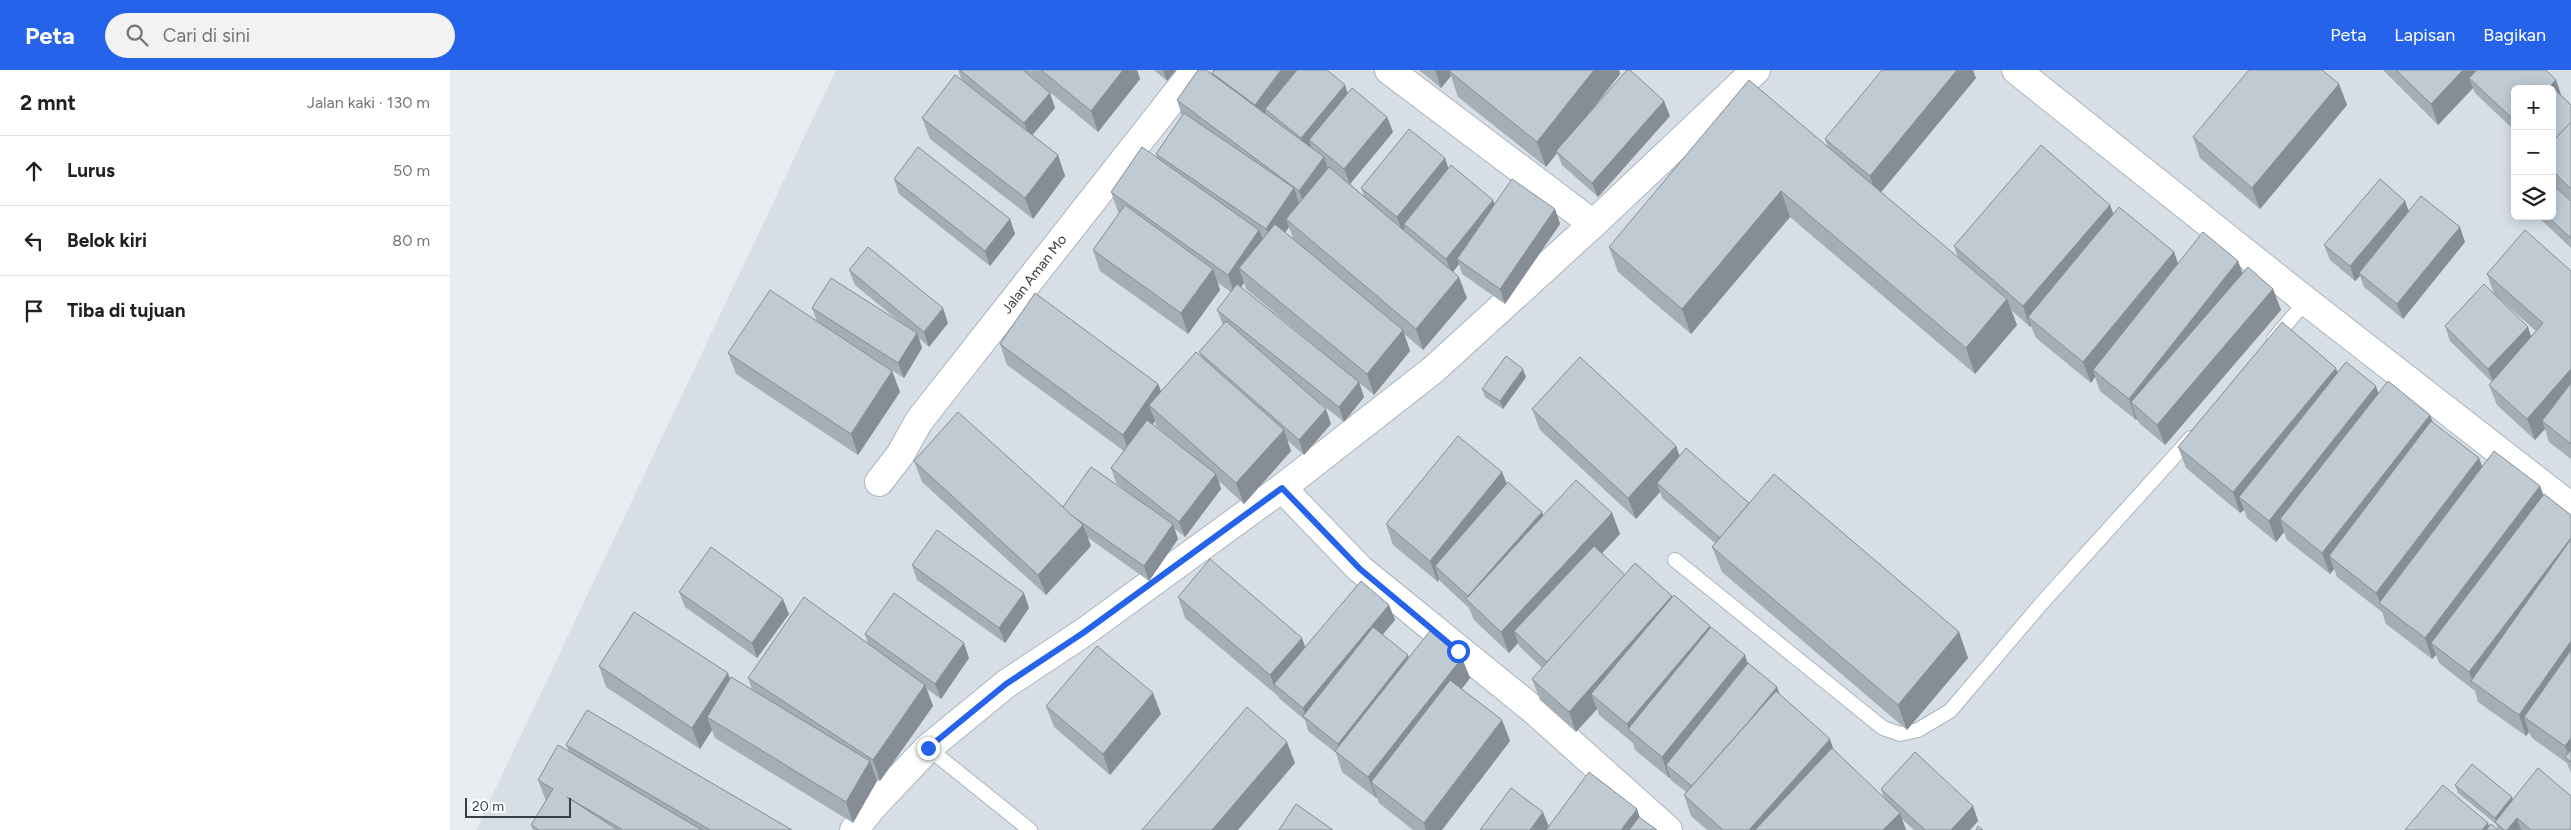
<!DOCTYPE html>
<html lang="id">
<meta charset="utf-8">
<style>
:root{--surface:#fff;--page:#f2f2f2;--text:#202124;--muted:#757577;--line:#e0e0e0;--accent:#2563eb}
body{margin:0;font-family:Figtree,sans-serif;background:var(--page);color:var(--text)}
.controls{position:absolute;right:15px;top:15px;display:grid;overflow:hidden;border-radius:8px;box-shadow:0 2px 12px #0003}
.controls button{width:45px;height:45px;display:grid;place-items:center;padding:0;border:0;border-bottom:1px solid var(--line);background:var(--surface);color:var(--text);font:25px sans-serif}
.scale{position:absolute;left:15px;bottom:12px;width:106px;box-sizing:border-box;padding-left:5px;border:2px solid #373f45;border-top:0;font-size:14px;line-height:18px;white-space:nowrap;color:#373f45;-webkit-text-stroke:4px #fff;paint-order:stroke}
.stop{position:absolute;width:15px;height:15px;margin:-11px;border:4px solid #2563eb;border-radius:50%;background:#fff}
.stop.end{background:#2563eb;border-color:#fff;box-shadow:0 1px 5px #0008}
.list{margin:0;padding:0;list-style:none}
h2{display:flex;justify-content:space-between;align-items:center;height:65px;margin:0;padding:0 20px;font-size:21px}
h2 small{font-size:16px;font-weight:400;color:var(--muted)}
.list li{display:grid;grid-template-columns:32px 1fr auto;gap:15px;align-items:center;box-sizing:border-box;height:70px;padding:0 20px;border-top:1px solid var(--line)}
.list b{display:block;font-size:19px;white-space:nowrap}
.list em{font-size:16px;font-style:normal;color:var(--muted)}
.icon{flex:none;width:28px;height:28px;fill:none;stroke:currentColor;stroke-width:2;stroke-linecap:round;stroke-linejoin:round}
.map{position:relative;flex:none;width:2121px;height:760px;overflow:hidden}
header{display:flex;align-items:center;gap:30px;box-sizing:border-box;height:70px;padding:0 25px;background:var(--accent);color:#fff}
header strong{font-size:24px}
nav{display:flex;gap:28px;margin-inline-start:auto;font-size:18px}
.search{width:350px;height:45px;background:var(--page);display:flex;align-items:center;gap:12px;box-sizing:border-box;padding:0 18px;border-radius:28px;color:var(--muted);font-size:19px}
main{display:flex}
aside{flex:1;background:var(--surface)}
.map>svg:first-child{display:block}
</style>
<header>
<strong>Peta</strong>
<div class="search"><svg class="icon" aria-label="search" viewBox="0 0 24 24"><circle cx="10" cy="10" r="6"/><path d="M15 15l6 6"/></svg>Cari di sini</div>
<nav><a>Peta</a><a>Lapisan</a><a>Bagikan</a></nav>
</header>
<main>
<aside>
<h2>2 mnt<small>Jalan kaki · 130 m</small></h2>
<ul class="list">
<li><svg class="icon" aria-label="ahead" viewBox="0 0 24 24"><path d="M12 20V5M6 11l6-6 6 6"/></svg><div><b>Lurus</b></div><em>50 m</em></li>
<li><svg class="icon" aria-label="left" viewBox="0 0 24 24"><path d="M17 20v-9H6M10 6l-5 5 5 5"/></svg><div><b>Belok kiri</b></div><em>80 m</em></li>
<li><svg class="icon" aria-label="arrive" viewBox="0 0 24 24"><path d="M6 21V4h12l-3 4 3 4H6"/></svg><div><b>Tiba di tujuan</b></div></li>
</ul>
</aside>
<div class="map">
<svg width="2121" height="760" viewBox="0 0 2121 760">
<rect width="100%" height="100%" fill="#e8edf2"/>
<path fill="#d7dee6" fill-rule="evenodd" d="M386,0h1735v760h-2095zM2065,19h37v127h-37z"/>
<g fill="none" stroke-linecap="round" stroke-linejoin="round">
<g stroke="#abb5bd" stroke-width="16">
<g id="service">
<path d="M1824,269l32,-38"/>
<path d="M1225,490l208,168 17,6 18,-4 32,-19 91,-107 150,-166"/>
<path d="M478,678l102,82"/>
</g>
</g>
<g stroke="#abb5bd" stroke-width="30">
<g id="minor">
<path d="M939,0l204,154"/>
<path d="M1566,0l290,231 265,206"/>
<path d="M429,412l21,-27 19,-34 276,-351"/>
<path d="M832,418l78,81 175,142 133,119"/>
<path d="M404,760l20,-25 54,-57 78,-64 77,-51 199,-145 151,-118 160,-146 163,-154"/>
</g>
</g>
<use href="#service" stroke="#fff" stroke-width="14"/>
<use href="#minor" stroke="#fff" stroke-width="28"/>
</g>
<g fill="#a4aeb5" fill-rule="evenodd">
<path d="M508,0h179l3,9 -42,53 -69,-57 21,18 5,15 -23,27 26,20 7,21 -32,43 -103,-80 -8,-21 40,-37z"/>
<path d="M704,0h22l-9,11z"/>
<path d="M969,0h200l1,4 -30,39 80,3 -72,81 -36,-32 -5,-12 -11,14 -88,-70 -7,-21 -10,12z"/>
<path d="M1933,0h92v2l81,8 5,15 10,10v143l-34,-32h15l10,-22 -10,-10v-95h-37v51l-3,-8 2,-2 -39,-37 -2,-5 -35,37z"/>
<path d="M762,3l136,20 39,24 6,15 -43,52 14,12 -3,-8 84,-30 3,11 47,35 60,5 5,15 -55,80 -43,-30 -3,-10 -6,8 14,26 -44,52 -19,-16 6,17 -36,44 -128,-106 -2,-6 -3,4 118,95 5,15 -20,25 -37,-29 24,31 -27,31 -17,-15 4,11 -47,53 -25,-23 2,8 -36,48 -11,-9 4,11 -29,42 -62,-44 4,9 -45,49 -124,-113 -8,-21 149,46 71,-10 -18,-14 -5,-15 13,-17 -117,-86 -7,-21 158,40 3,7 40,-35 -2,-4 24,-27 -6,-15 14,-18 -13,-9 2,7 -32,44 -88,-63 -7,-21 26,-36 -8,-22 47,-33 -2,-5 26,-38 -5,-16 36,-25zM839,157l4,11 -8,-6zM705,351l1,5 19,16 -23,-17z"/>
<path d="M1526,8l-95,114 77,66 -4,-12 159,-32 61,38 4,11 65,10 30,16 8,21 -116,135 -26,-22 -2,-4 -1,1 -36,-29 -5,-14 -4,6 -55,-45 -5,-12 -1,1 -19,-17 6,15 -42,49 -185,-157 -99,117 -73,-62 -9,-25 219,-100 -3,-8z"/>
<path d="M1889,14l8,21 -87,104 -60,-51 -7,-21z"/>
<path d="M444,109l116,40 5,15 -25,32 -91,-72z"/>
<path d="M1955,131l4,10 56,31 -62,77 -39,-32 -4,-11 -5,5 -25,-21 -6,-15z"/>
<path d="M399,200l99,53 -19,24 -10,-9 3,10 -18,30 -27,-17 15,10 8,21 -42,63 -122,-81 -8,-21 89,-32 -5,-13 88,14 -45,-37z"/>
<path d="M2121,201v188l-22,-17 -4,-13 -10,11 -38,-35 -8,-20 3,-3 -42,-41 -5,-15 49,-32 -7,-20zM2046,226l40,35 -5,5z"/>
<path d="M1888,303l95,50 46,35 3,9 58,19 3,9 28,20v258l-4,-10 -35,-25 -3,-6 -3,4 -48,-34 -3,-11 -36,-28 -3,-8 -4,4 -46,-35 -4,-12 -45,-35 -3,-8 -4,5 -43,-34 -3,-8 -8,10 -29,-24 -3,-8 -4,3 -54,-45 -8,-21z"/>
<path d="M1076,307l-23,32 -18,-12 -3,-8z"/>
<path d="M1082,339l144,37 3,10 70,47 210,129 9,26 -61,72 -185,-158 -10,-25 3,-4 -53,-45 -2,-6 -24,27 -96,-89z"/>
<path d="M1052,402l5,12 35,28 1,4 69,-3 8,21 -18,19 23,22 47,22 38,29v3l38,34 29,24 2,8 54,54 51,49 -3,-9 92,17 5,15 -8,9h-56l-13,-12 5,12h-199l-16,-14 -7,-21 2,-3 -15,-12 -1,-3 -1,1 -34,-28 -2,-7 -34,-28 -2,-6 -21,23 -36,-32 -8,-21 10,-11 -23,-22 -1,-3 -9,10 -35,-33 -5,-12 -29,-27 -1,-2 -1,3 -45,-37 -7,-21z"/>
<path d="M462,495l117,43 -24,35 -88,-63z"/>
<path d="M229,522l110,22 -32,44 -72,-51z"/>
<path d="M728,527l127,50 84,-42 6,15 -13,15 27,23h53l8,20 -8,11 40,31 8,21 -68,89h-29l-34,-27 -2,-6 -1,1 -34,-26 -6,-19 -28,-22 -3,-11 -25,-21 -2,-3 -93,-78z"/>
<path d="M415,564l104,24 -28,41 -14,-10 6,17 -53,75 -4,-2 1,2 -24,42 -138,-85 -3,-8 -12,19 -94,-62 -7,-21 131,13 22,10 -4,-11 120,-34z"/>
<path d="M596,636l115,8 -51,61 -56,-48z"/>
<path d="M116,675l226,85h-259l-2,-5 15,-24 -8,-21 31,-28z"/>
<path d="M2005,715l58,15 58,30h-166l83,-7 1,3 9,4 -2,-6 -38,-31z"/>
</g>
<g fill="#868d94">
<path d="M673,0h14l3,9 -42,53 -7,-21z"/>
<path d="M713,0h13l-9,11z"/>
<path d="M831,0h17l-33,39 1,3 -6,8 -5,-15z"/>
<path d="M985,0h21l-7,1 2,5 -10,12z"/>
<path d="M1144,0h25l1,4 -62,78 -2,-1 1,2 -11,14 -9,-25z"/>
<path d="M1507,0h16l3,8 -99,119 -7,-21z"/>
<path d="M2013,0h12l4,12 -10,-4 4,10 -35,37 -7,-21z"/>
<path d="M2106,10l5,15 -9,9v-15h-5z"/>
<path d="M1889,14l8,21 -87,104 -8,-21z"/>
<path d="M895,15l5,15 -41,40 2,7 -4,6 -6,-15z"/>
<path d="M600,23l5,15 -25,30 -6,-15z"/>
<path d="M1214,31l6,15 -72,81 -6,-14z"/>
<path d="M937,47l6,15 -43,52 -6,-15z"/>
<path d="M608,85l7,21 -32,43 -8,-21z"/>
<path d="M874,87l7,21 -24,34 -8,-21z"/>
<path d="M995,88l5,15 -46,51 1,4 -3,3 -5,-14z"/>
<path d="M844,118l7,21 -15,10 3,8 -16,23 -7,-21z"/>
<path d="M1331,121l9,26 -99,117 -9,-25z"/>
<path d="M1043,130l6,15 -42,44 2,5 -7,9 -6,-14z"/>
<path d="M1955,131l5,15 -51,57 1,3 -5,5 -5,-15z"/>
<path d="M1660,135l8,21 -90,91 3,9 -1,1 -7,-21z"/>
<path d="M1105,139l5,15 -55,80 -5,-15z"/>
<path d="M560,149l5,15 -25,32 -5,-15z"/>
<path d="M2010,157l5,15 -62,77 -6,-15z"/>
<path d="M809,160l8,20 -28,18 5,15 -9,13 -7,-21z"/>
<path d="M1724,182l7,21 -88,97 2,7 -4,6 -8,-21z"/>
<path d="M1788,191l8,21 -115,120 6,17 -1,1 -7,-21z"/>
<path d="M763,199l7,21 -32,44 -7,-21z"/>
<path d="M1009,207l8,21 -44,52 -7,-21z"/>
<path d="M1823,219l8,21 -116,135 -8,-20z"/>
<path d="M1557,229l10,26 -42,49 -9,-26z"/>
<path d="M493,238l5,15 -19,24 -5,-15z"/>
<path d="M2078,257l5,15 -39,42 -6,-15z"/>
<path d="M953,260l7,21 -36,44 -7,-21z"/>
<path d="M467,263l5,15 -18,30 -6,-15z"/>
<path d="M1886,298l8,21 -105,108 5,13 -4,3 -7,-21z"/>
<path d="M1073,299l3,8 -23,32 -3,-8z"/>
<path d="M2121,299v29l-29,23 3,8 -10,11 -8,-21z"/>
<path d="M442,301l8,21 -42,63 -7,-21z"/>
<path d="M909,312l5,15 -20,25 -5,-15z"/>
<path d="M708,314l8,20 -17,1 6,16 -25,35 -7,-21z"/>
<path d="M1926,316l7,21 -103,112 4,13 -8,10 -7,-21z"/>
<path d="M876,339l5,15 -27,31 -5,-15z"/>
<path d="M1980,345l8,21 -109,120 5,13 -4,5 -8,-21z"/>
<path d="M834,360l7,21 -47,53 -8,-21z"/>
<path d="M1226,376l8,21 -27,16 3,9 -24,27 -8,-21z"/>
<path d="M2029,388l8,21 -106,125 -5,-11z"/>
<path d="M1052,402l8,21 -75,73 4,13 -1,3 -8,-21z"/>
<path d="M766,404l5,15 -36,48 -6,-15z"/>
<path d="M2090,416l8,21 -117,136 5,12 -4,4 -7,-21z"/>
<path d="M1092,442l5,15 -76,76 -3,-7z"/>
<path d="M1162,443l8,21 -98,105 -8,-8 4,12 -9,10 -8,-21z"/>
<path d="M723,454l5,15 -29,42 -5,-15z"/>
<path d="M633,455l8,21 -45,49 -8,-20z"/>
<path d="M2121,468l-98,144 -4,-10z"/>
<path d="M574,523l5,15 -24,35 -6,-15z"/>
<path d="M1222,526l8,21 -89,77 6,15 -21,23 -7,-20z"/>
<path d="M333,529l6,15 -32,44 -5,-15z"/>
<path d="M939,535l6,15 -85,101 -4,-2 -3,-11z"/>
<path d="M1260,556l7,21 -88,84 -2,-7z"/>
<path d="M1509,562l9,26 -61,72 -9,-25z"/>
<path d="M852,568l7,20 -35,26 4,12 -8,-21z"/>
<path d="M2121,571v32l-47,44 5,15 -3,4 -7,-21z"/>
<path d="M514,573l5,15 -28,41 -6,-15z"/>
<path d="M958,585l5,15 -71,87 -4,-13z"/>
<path d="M1295,585l7,21 -86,89 4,12 -1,1 -7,-21z"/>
<path d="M1012,588l8,20 -88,113 -11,-9 6,15 -1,1 -8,-21z"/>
<path d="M278,603l7,21 -28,23 5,13 -12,19 -8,-21z"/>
<path d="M475,615l8,21 -53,75 -7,-21z"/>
<path d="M1327,617l5,15 -87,87z"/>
<path d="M703,623l8,21 -51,61 -7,-21z"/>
<path d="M1052,650l8,21 -68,89h-16l-2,-7z"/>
<path d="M2121,668v24l-6,-16z"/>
<path d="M1380,669l7,21 -62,70h-26z"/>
<path d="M837,672l8,21 -57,67h-26z"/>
<path d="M420,691l7,20 -24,42 -7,-21z"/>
<path d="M2062,727l3,8 -18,19 -2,-6z"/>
<path d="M1523,736l5,15 -8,9h-19z"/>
<path d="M1187,739l7,21h-23z"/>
<path d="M1093,742l6,15 -2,3h-17z"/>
<path d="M1450,743l6,17h-23z"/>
<path d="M2067,748l4,12h-14z"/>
<path d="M2038,753l2,7h-8z"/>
</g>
<g fill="#bfcad3" stroke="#868d94">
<path d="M510,0h63l27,23 -26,30z"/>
<path d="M591,0h82l-32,41z"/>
<path d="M748,0h8l118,87 -25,34 -122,-91z"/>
<path d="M764,0h67l-26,35 -43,-32z"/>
<path d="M847,0h30l18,15 -44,53 -36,-29z"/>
<path d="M1000,0h144l-57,72 -88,-71z"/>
<path d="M1177,0h3l34,31 -72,82 -36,-32z"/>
<path d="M1432,0h75l-87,106 -45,-37z"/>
<path d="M1799,0h73l17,14 -87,104 -59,-51z"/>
<path d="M1946,0h67l-32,34z"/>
<path d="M2027,0h69l10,10 -9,9h-32v32l-46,-43z"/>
<path d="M505,5l103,80 -33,43 -103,-80z"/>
<path d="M1299,10l258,219 -41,49 -185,-157 -99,118 -73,-62z"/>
<path d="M902,18l35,29 -43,52 -35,-29z"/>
<path d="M2103,18l18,17v17l-19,20z"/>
<path d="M734,43l110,75 -28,41 -110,-75z"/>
<path d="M2121,52v67l-19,-19v-28z"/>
<path d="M959,59l36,29 -48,59 -36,-29z"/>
<path d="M2065,59v6l-3,-3z"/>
<path d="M1591,75l69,60 -87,101 -69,-60z"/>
<path d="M468,77l92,72 -25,32 -91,-72z"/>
<path d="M692,77l117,83 -31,45 -117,-83z"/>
<path d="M1001,95l42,35 -47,59 -42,-35z"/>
<path d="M879,97l130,110 -43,52 -130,-110z"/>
<path d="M1062,109l43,30 -55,80 -43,-30z"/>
<path d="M1930,109l25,22 -55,65 -26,-21z"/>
<path d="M2102,114l19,17v37l-24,-22h5z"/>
<path d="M1971,126l39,31 -63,77 -38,-31z"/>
<path d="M675,135l88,64 -32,44 -88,-63z"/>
<path d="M1669,137l55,45 -91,110 -55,-45z"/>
<path d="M825,154l128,106 -36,44 -128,-106z"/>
<path d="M2075,160l46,41v98l-44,50 -38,-34 54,-62 -56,-49z"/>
<path d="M1753,162l35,29 -109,138 -36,-29z"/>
<path d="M418,177l75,61 -19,24 -75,-62z"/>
<path d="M1798,197l25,22 -116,136 -26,-23z"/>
<path d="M381,208l86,55 -19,30 -86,-55z"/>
<path d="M787,214l122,98 -20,25 -122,-97z"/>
<path d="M2034,214l44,43 -40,42 -43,-43z"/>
<path d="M320,220l122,81 -41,63 -123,-81z"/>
<path d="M585,223l123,91 -35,51 -123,-91z"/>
<path d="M776,251l100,88 -27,31 -100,-88z"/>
<path d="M1832,252l54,46 -103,124 -55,-45z"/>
<path d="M746,282l88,78 -48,53 -87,-78z"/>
<path d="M1056,286l17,13 -23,32 -18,-12z"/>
<path d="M1130,287l96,89 -48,52 -96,-89z"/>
<path d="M1896,292l30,24 -107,135 -30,-24z"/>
<path d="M1938,311l42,34 -108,138 -42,-34z"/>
<path d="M2121,313v61l-29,-23z"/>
<path d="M508,342l125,113 -45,50 -124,-114z"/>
<path d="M697,350l69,54 -37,48 -68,-54z"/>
<path d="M1981,351l48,37 -103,135 -47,-37z"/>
<path d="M1008,366l44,36 -72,89 -44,-37z"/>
<path d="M1236,378l63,55 -29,35 -63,-55z"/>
<path d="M2044,381l46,35 -115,152 -46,-35z"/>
<path d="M641,397l82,57 -29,42 -73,-51 -8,-8z"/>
<path d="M1324,404l185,158 -61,73 -186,-158z"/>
<path d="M1126,410l36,33 -111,119 -35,-33z"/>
<path d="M1058,412l34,30 -74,84 -33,-30z"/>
<path d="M2094,424l27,21v23l-102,134 -38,-29z"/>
<path d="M487,460l87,63 -25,35 -87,-63z"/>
<path d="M2121,469v102l-52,74 -48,-34z"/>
<path d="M1144,476l31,29 -78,87 -33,-31z"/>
<path d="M261,477l72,52 -31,44 -73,-51z"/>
<path d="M760,489l92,79 -32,37 -92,-78z"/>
<path d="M1185,493l37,33 -103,116 -37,-33z"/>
<path d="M911,511l28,24 -86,103 -29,-24z"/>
<path d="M444,523l70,50 -29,41 -70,-50z"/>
<path d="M1224,525l36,31 -83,98 -36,-30z"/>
<path d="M354,527l121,88 -52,75 -125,-82z"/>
<path d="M184,542l94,61 -36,55 -93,-62z"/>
<path d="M923,557l35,28 -70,89 -35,-28z"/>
<path d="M1261,557l34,28 -83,102 -34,-28z"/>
<path d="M980,561l32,27 -94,119 -33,-26z"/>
<path d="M647,576l56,47 -50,61 -57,-48z"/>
<path d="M2121,580v88l-6,8 -41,-29z"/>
<path d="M1298,593l29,24 -28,34 -57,65 -26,-21z"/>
<path d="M281,607l139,84 -24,41 -139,-85z"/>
<path d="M1000,610l52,40 -78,103 -53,-41z"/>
<path d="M1326,621l54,48 -81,91h-26l-39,-35z"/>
<path d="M797,637l40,35 -75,88h-70z"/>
<path d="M137,640l205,120h-82l-144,-85z"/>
<path d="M108,675l144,85h-79l-56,-33 51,33h-79l-8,-5 22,-36 -15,-9z"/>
<path d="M1382,678l68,65 -17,17h-128z"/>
<path d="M2121,680v12l-6,-5z"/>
<path d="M1465,682l58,54 -22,24h-26l-44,-41z"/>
<path d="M2022,694l40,33 -17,21 -40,-33z"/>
<path d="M2088,698l33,28v34h-40l-14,-12 -10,12h-3l-9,-8z"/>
<path d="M1139,702l48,37 -16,21h-75z"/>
<path d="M1993,715l45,38 -6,7h-77z"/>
<path d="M1061,718l32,24 -13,18h-50z"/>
<path d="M846,734l37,26h-54z"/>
<path d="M1189,747l18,13h-28z"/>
<path d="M2041,754l7,6h-12z"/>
<path d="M1528,756l5,4h-7z"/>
</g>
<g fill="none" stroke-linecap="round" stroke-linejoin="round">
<path stroke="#2563eb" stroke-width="6" d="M478,678l78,-64 77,-51 199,-145 78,81 98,82"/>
</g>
<g text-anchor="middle" stroke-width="4" stroke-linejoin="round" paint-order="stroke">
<g font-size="14" fill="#373f45" stroke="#fff">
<text transform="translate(584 204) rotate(-52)" y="5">Jalan Aman Mo</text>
</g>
</g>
</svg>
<div class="controls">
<button>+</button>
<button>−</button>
<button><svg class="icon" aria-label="layers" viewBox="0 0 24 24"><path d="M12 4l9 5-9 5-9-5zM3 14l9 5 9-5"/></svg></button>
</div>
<div class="scale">20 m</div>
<div class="stop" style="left:1008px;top:581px"></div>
<div class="stop end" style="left:478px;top:678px"></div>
</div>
</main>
